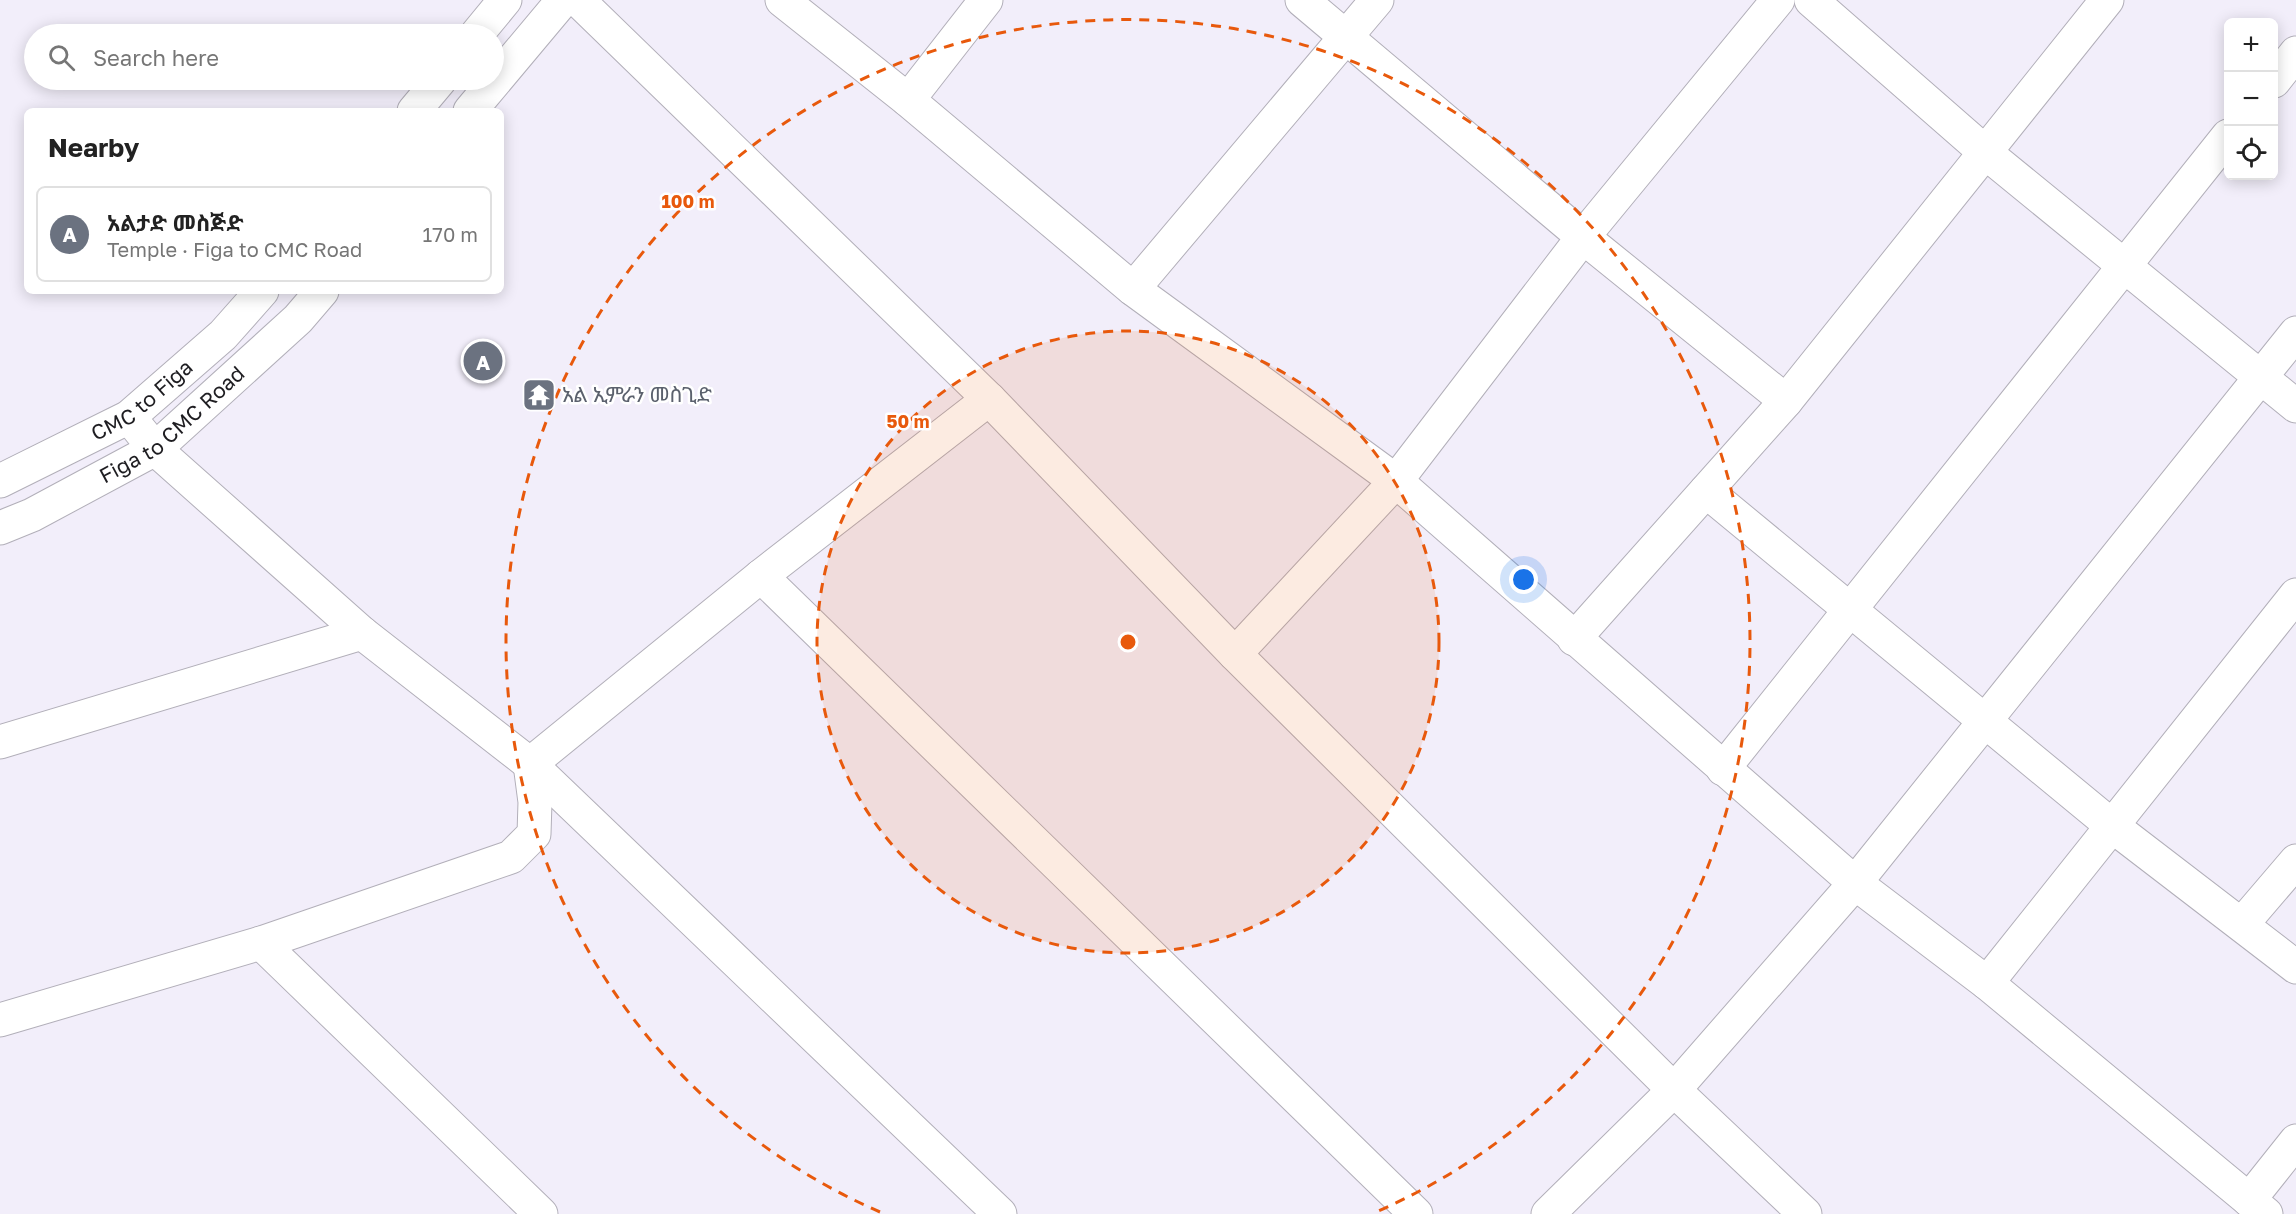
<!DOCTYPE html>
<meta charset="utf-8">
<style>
:root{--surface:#fff;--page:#f2f2f2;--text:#222;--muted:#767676;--line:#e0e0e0;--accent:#0b8043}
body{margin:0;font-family:"Golos Text","Noto Sans Ethiopic",sans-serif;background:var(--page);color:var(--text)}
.controls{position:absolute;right:18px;top:18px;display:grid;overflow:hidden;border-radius:9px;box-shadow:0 3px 15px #0003}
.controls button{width:54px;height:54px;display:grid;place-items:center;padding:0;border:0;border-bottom:2px solid var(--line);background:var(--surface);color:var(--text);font:30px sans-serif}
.you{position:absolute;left:1524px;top:580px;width:21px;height:21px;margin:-15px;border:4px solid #fff;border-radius:50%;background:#1a73e8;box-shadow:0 0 0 9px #1a73e833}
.badge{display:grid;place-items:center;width:39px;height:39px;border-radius:50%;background:var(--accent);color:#fff;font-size:20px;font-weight:700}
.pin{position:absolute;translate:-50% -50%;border:3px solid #fff;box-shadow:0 2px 6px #0006}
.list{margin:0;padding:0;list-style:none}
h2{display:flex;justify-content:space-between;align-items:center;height:78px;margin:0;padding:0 24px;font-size:26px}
h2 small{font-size:20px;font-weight:400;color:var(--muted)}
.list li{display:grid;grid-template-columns:39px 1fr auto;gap:18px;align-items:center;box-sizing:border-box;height:96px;margin:0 12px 12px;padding:0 12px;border:2px solid var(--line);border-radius:9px}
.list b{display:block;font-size:22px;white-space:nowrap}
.list p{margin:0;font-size:20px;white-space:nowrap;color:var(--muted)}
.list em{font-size:20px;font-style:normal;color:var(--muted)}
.icon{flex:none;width:33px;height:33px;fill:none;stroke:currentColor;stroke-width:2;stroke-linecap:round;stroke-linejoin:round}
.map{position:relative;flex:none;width:2296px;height:1214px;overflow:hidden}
.search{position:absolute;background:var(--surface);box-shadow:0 3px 15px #0003;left:24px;top:24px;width:480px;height:66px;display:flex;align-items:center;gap:15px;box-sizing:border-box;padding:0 21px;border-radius:33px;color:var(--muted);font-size:22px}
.panel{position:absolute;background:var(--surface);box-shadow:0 3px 15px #0003;left:24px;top:108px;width:480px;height:186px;border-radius:9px}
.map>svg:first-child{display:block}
</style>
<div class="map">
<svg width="2296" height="1214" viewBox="0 0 2296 1214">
<rect width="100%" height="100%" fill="#f2eefa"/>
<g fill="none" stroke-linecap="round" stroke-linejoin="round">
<g stroke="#b2afb9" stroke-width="35">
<g id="minor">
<path d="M578,0l411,399 246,255 439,436 131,124"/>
<path d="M782,0l126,100 225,189 263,192 459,402 132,100 279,231"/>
<path d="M1302,0l281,237 203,164"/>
<path d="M1811,0l175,153 310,253"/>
<path d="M2274,81l22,-28"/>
<path d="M908,100l78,-100"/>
<path d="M1133,289l244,-289"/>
<path d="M129,417l26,32 207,184 168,131 470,450"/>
<path d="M1706,491l405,334 185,142"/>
<path d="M761,576l655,638"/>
<path d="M1574,639l212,-238 321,-401"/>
<path d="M1235,654l161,-173 187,-244 195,-237"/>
<path d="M0,742l362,-109"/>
<path d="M1723,769l505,-633"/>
<path d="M2243,923l53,-62"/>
<path d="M261,943l280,271"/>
<path d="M1987,983l309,-388"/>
<path d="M0,1020l261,-77 250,-86 23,-23 1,-32 -5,-38 231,-188 228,-177"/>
<path d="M2249,1200l47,-59"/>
<path d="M1548,1214l126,-124 181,-207 441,-550"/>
</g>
</g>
<g stroke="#b2afb9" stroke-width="35">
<g id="major">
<path d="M477,34l28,-34"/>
<path d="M414,111l26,-31"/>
<path d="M470,111l93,-111"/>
<path id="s1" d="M0,481l129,-64 94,-82 39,-44"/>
<path id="s2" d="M0,528l32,-13 123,-66 143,-130 24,-28"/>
</g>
</g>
<use href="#minor" stroke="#fff" stroke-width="33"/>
<use href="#major" stroke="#fff" stroke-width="33"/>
</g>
<circle cx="1128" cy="642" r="311" fill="#e8590c" fill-opacity=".12"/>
<g fill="none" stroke="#e8590c" stroke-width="3" stroke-dasharray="10 8">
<circle cx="1128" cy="642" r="311"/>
<path d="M880 1212A622 622 0 1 1 1376 1212"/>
</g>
<defs>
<g id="temple-square" transform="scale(1.725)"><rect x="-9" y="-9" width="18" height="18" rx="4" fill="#6b7280" stroke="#fff"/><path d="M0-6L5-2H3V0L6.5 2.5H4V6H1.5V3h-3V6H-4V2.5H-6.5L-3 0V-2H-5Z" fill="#fff"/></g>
</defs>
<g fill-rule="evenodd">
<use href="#temple-square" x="539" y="395"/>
</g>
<g text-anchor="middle" stroke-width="5" stroke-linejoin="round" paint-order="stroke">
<g font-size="21" fill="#5b616d" stroke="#fff" text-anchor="start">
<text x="562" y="402">አል ኢምራን መስጊድ</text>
</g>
<g font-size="21" fill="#1e1d21" stroke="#fff">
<text dy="7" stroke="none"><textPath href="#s1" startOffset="164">CMC to Figa</textPath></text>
<text dy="7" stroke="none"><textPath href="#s2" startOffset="202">Figa to CMC Road</textPath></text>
</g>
</g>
<circle cx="1128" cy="642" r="9" fill="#e8590c" stroke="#fff" stroke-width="3"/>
<g font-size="18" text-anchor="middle" font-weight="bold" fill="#e8590c" stroke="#fff" stroke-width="5" stroke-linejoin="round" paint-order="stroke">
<text x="688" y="208">100 m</text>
<text x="908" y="428">50 m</text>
</g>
</svg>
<div class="controls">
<button>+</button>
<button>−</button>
<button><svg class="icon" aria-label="locate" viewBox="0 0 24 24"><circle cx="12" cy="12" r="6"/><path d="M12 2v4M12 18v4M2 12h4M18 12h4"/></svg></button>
</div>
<div class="you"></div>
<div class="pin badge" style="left:483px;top:361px;background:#6b7280">A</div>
<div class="search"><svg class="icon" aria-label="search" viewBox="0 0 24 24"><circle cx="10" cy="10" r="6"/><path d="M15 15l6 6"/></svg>Search here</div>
<section class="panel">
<h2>Nearby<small></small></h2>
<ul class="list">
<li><span class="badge" style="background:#6b7280">A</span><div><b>አልታድ መስጅድ</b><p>Temple · Figa to CMC Road</p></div><em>170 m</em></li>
</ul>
</section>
</div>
